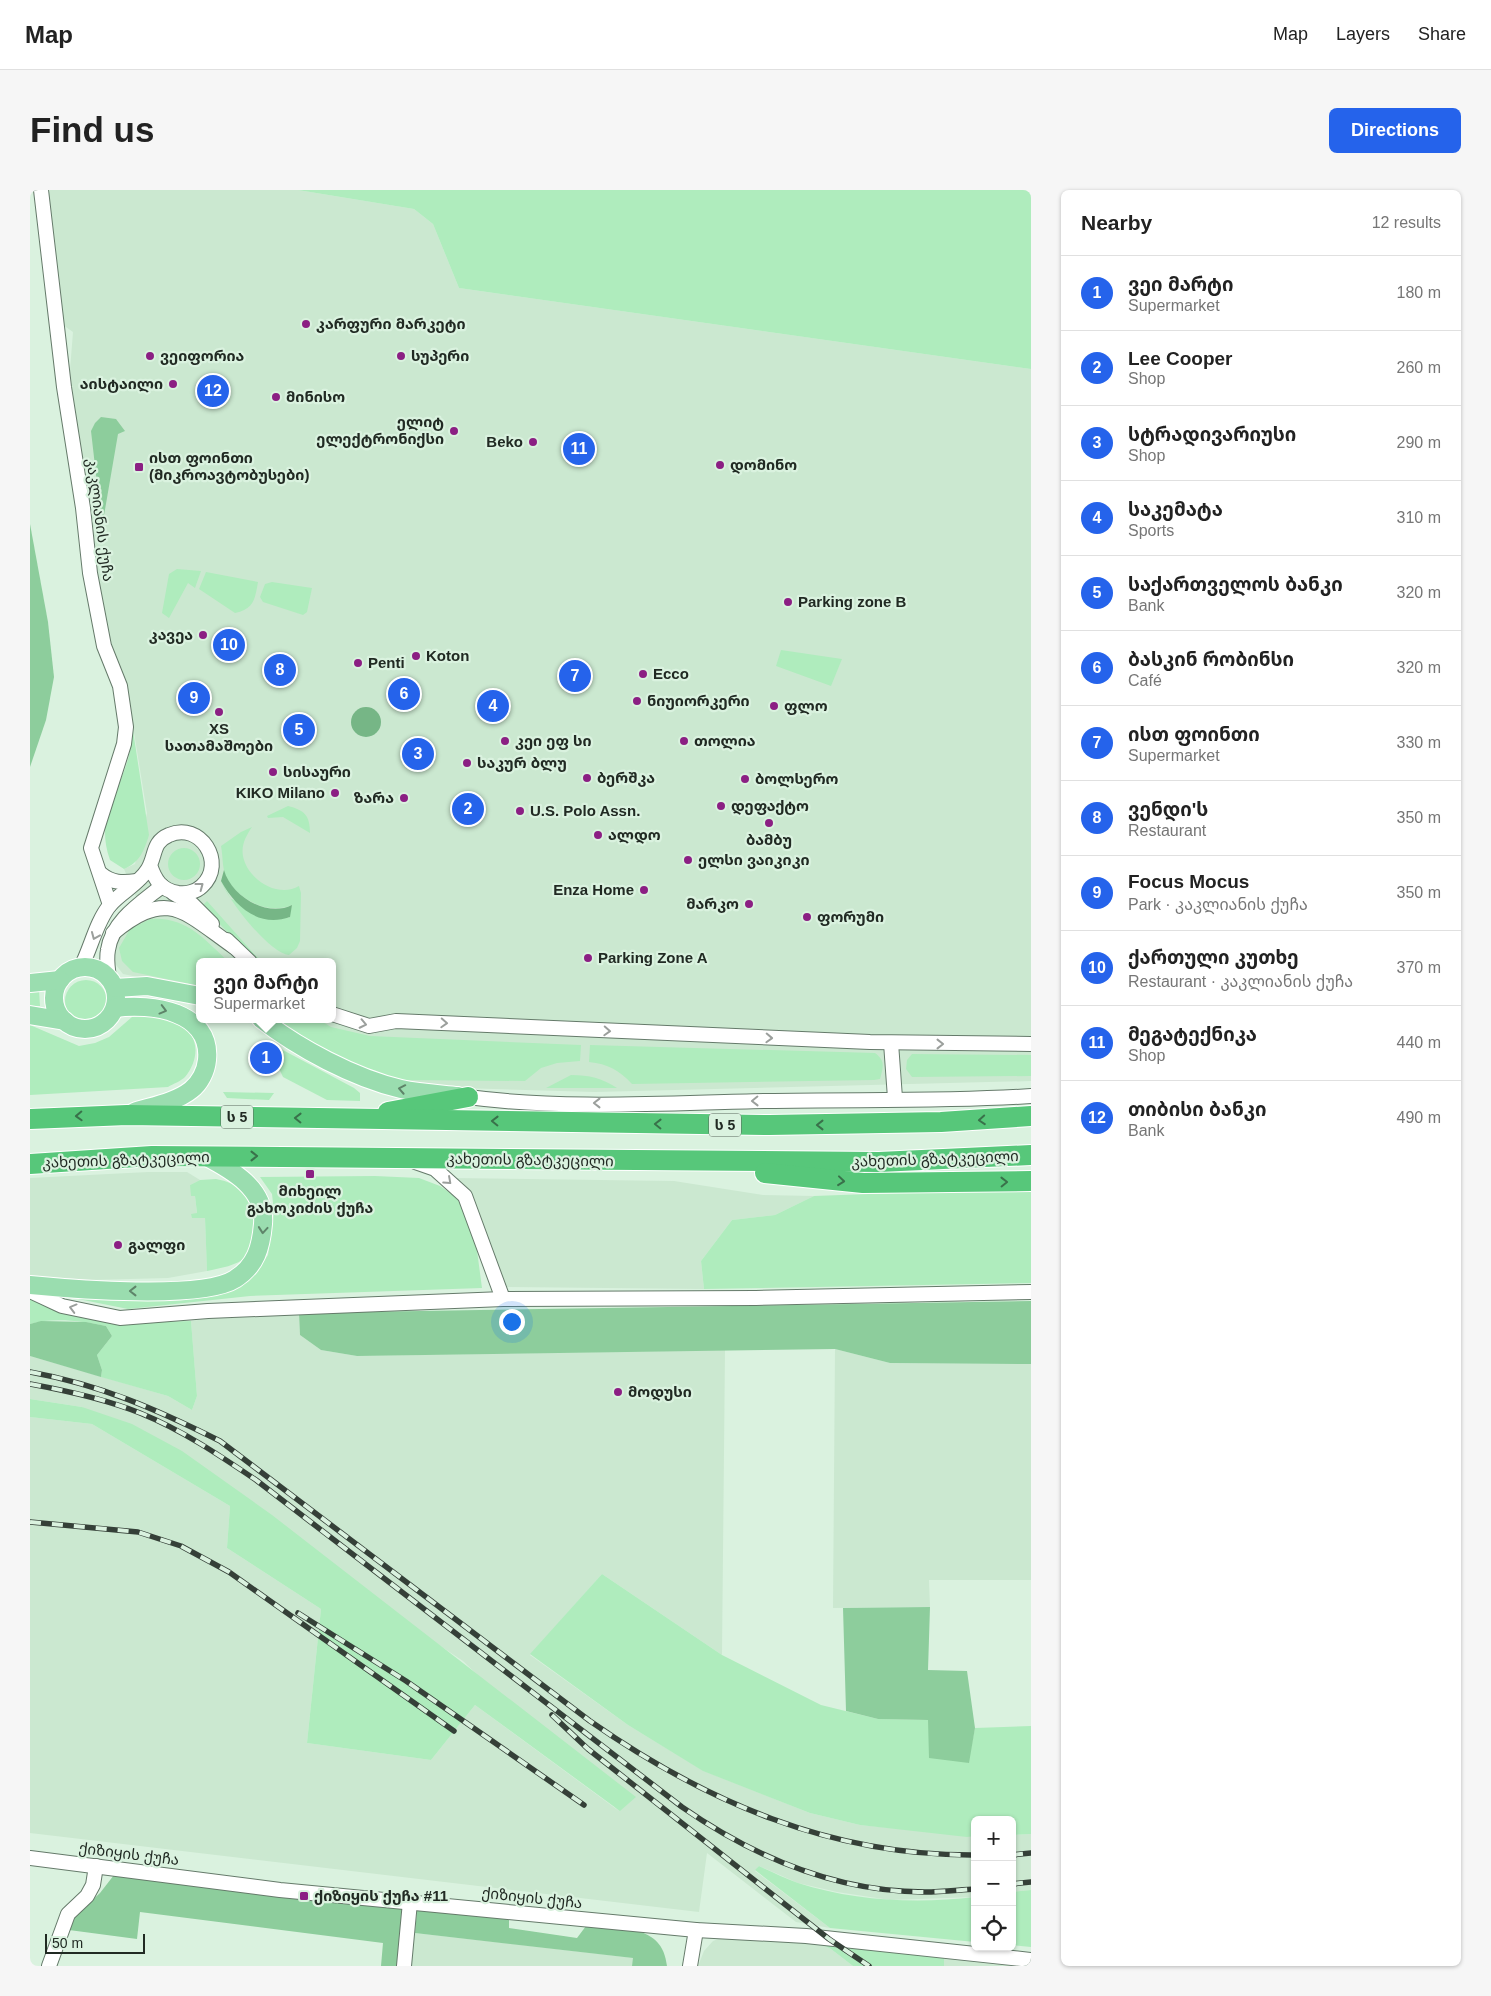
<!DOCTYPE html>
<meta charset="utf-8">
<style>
:root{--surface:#fff;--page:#f6f6f6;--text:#222;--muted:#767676;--line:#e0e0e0;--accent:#2563eb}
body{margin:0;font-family:Arial,"Noto Sans Georgian",sans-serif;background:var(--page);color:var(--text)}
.controls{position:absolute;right:15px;bottom:15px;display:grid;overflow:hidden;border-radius:8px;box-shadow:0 1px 4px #0004}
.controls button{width:45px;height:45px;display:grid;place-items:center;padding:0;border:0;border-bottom:1px solid var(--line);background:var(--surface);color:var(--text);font:25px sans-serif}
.scale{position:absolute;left:15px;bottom:12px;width:100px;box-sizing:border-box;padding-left:5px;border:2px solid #212a23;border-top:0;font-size:14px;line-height:18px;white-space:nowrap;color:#212a23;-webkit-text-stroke:4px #daf2df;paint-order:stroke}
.you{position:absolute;left:481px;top:1131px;width:18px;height:18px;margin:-12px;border:4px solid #fff;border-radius:50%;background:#1a73e8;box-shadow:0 0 0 8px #1a73e833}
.badge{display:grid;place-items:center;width:32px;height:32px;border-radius:50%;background:var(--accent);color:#fff;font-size:16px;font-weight:700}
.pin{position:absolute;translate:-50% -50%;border:2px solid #fff;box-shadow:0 1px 5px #0006}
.popup{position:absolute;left:166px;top:768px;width:140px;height:65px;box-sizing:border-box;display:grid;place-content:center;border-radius:8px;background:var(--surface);filter:drop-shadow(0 1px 4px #0005);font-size:16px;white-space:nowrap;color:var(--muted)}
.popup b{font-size:19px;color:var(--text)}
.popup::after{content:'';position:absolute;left:50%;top:100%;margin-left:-10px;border:10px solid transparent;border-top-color:var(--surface)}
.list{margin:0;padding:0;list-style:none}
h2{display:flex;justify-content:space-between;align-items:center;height:65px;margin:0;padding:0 20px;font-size:21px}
h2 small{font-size:16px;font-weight:400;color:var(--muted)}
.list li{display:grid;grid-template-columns:32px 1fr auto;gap:15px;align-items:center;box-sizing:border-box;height:75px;padding:0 20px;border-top:1px solid var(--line)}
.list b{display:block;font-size:19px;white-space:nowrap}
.list p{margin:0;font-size:16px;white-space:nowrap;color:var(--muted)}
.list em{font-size:16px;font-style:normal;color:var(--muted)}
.icon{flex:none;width:28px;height:28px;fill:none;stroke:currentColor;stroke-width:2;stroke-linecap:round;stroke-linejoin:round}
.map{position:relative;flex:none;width:1001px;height:1776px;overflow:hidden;border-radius:8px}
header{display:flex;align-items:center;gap:30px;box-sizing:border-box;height:70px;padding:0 25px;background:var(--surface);border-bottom:1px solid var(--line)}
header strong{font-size:24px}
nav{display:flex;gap:28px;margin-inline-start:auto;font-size:18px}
.intro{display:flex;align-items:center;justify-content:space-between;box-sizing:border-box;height:120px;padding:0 30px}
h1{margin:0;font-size:35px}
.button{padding:12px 22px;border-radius:8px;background:var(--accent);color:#fff;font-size:18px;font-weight:700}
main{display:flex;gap:30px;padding:0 30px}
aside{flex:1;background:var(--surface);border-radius:8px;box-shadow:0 1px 4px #0004}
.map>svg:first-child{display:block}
</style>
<header>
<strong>Map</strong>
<nav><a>Map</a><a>Layers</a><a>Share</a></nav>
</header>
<div class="intro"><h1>Find us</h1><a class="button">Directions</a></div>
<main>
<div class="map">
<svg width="1001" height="1776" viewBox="0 0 1001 1776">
<rect width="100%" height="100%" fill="#daf2df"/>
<g fill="#cbe8d0">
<path d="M20,0h248l116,19 19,15 26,64 572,81v712l-436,11 -167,-5 -51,-9 -109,-59h64v-57h-132v28l-77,-16 -10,-13 1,-18 13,-17 17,-11 -20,-46 11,-5 12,-51 -16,-99 -22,-76 -14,-76 -25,-192 3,-38 -10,-7 -15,-129z"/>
<path d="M118,982h39l13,8 -10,5 5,11 2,18h-5l13,4 2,53 -39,7 -76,2 -62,-4v-98z"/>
<path d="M422,988l222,3 89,14 51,1 -39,19 -43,5 -31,41 3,28 -198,-2z"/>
<path d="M269,1123l1,22 21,15 36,6 368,-6 -3,305 -120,-81 -72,81 98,70 76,46 106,42 50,12 115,11v61l-85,3 -53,-8 -39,-9 -39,-17 -4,5 75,57 -34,-6 -89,-69 -8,59 -669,-79v-416l62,7 138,82 -3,42 94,61 -14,134 124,17 44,-55 144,106 -156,-150 -381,-254 -52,-8v-43l138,40 24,14 5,-14 -6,-75 37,-5z"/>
<path d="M805,1159l55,14 141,1v216h-102l1,27 -97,1z"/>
<path d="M1001,1644v56l-19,2v-57z"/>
<path d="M385,1743l219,25 -2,8h-222z"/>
<path d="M696,1746l95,8 10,5 22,17h-155l6,-15 9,-10z"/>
<path d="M914,1766l87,10h-87z"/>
</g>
<g fill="#afecbd">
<path d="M268,0h733v179l-572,-81 -26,-64 -19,-15z"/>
<path d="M147,379l24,2 -6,17 -7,-5 -19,35 -7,-5 7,-39z"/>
<path d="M176,382l52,10c-3,17 -4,27 -23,31l-36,-24z"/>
<path d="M242,392l40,6 -5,24 -4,3 -40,-13 -3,-5 5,-13z"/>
<path d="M751,460l61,9 -11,27 -55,-20z"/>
<path d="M102,534l17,111c-5,16 -9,27 -25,34l-14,-9c-16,-45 11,-67 20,-109 2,-9 2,-18 2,-27z"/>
<path d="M258,616c16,4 22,9 22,27l-27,-16 -15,1 -1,-2z"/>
<path d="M222,637c-6,9 -11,18 -9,29 4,23 35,43 56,30l2,7 -1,48 -3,7 -8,7c-20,-2 -61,-55 -68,-74l10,18 58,19 3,-13c-24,10 -54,-5 -66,-28 -4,-9 -3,-21 -5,-31l20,-14z"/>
<circle cx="154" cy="674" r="16"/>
<path d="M177,711l50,56 6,5 -8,-2 -53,-54z"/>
<path d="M120,729c36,-3 54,20 79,43h-29v24l-67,-14 -11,-11 -3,-13 11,-19z"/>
<circle cx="56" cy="811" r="21"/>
<path d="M9,800l1,16h-10v-15z"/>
<path d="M122,824c8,3 19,5 26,9 22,11 22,36 7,54 -4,4 -12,7 -17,10l-138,8v-70l49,21 16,-3 14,-6 23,-20z"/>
<path d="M244,829h44l13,8 39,9 211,9 -1,16 -23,2 -16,5 -16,13 -120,-1 -31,-7 -53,-25z"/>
<path d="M236,851l88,47 6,5v8l-33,-1 -44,-23z"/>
<path d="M560,855l285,8c11,8 8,14 5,26l-6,1 -242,4c-13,-14 -24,-20 -43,-22z"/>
<path d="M882,864l119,1v21l-119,1 -6,-8 1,-9z"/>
<path d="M541,885c19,0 30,3 46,13h-71z"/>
<path d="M193,902l51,1 -5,7 -42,-2z"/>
<path d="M345,986l44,2 21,8 19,13 17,44 6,45 -232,8 -122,13 -50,-10 1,-4 154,-8 24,-16 11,-16 6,-43 -2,-18 -12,-17z"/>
<path d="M186,989c33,6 48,31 36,63 -1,4 -3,11 -5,14 -10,10 -27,12 -40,15l-2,-53h-13l-1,-4 6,-1 -2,-17h-4l-1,-11 10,-5z"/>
<path d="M1001,998v95l-327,6 -3,-28 31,-41 43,-5 39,-19z"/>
<path d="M0,1106l43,19 45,8 73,-2 6,75 -5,14 -24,-14 -67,-19 1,-7 -5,-15 15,-19 -6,-10c-24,-5 -52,-9 -76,-2z"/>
<path d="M0,1209l52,8 50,17 50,27 90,64 364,282 -16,14 -145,-106 -44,55 -124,-17 14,-134 -94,-61 3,-42 -138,-82 -62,-7z"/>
<path d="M572,1384l120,81 99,50 57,14 50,1 40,43 7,-35 56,-2v108l-19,1v-15h-37v16l-8,1 -107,-12 -50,-12 -107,-42 -75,-46 -98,-71z"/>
<path d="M729,1676c13,6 26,12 39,17 56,18 119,21 177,14v45l-145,-14 -75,-58z"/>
<path d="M1001,1700v57l-19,-2v-53z"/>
<path d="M791,1754l123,12v10h-91l-22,-17z"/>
</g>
<g fill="#8dcd9c">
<path d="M71,227l15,2 9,12 -7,3 -16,93 -11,-96 4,-8z"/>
<path d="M0,334l18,98 6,55 -8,43 -16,47z"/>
<path d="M1001,1111v63l-141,-1 -55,-14 -478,7 -36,-6 -21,-15 -1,-22z"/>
<path d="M11,1131l45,1 20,4 6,10 -15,19 5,15 -1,7 -71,-21v-32z"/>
<path d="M900,1417l-2,63 39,1 8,57 -6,35 -40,-5 -1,-38 -50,-1 -32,-8 -3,-103z"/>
<path d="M84,1685l290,34 -6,57h-17l2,-23 -243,-31 -3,27 -68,-9 2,-10 29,-27z"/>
<path d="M387,1720l92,8v10l68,10 9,-12c33,3 77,-3 81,40h-35l1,-8 -218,-25z"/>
</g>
<g fill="#76b686">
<circle cx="336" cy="532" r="15"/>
<path d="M194,680c7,26 43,48 68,35l-2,12c-32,11 -55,-11 -69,-36z"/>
</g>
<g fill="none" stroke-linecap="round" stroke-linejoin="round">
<g stroke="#657a6a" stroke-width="16">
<g id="minor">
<path d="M11,0l23,197 19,121 7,65 14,73 16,40 6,41 -2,17 -33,104 19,57"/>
<path d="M71,684c11,9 21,9 36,7"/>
<path d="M143,703l19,11 20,20"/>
<path d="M83,743c55,-45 70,-22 121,14"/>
<path d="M197,750l23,22"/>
<path d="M51,777c10,-19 15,-45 29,-62 11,-13 29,-21 38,-36 8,-13 4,-27 21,-34 31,-14 58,28 33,51 -6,6 -16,8 -24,7 -17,-3 -23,-13 -28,-28"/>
<path d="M79,788c-1,-9 -3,-19 -1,-28 4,-29 33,-47 54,-64"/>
<path d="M302,824l37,12 27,-5 474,21 161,2"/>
<path d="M861,853l4,55"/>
<path d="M438,907c98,13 199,6 298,4 89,-2 177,1 265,-5"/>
<path d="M385,972l20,7 30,27 38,103"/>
<path d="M0,1101l32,15 58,12 88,-7 295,-12 253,-1 275,-6"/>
<path d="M0,1668l250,32 416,40 110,6 225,24"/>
<path d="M19,1776l19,-52 19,-18 6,-11 3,-19"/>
<path d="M374,1776l6,-64"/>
<path d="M660,1776l6,-36"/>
</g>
</g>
<g stroke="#fff" stroke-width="20">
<g id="major">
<circle cx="55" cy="808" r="31"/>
<path d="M0,793l30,-3"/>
<path d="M85,798l32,-2 53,10"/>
<path d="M85,818c36,-5 97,3 92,52 -1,11 -7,23 -16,30 -15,12 -38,16 -57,22"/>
<path d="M0,825l35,6"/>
<path d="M231,829c37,29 93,59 140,70 18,4 38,5 57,7"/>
<path d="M0,1095c41,4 173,15 205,-6 21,-13 26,-32 28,-55 3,-35 -31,-54 -58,-68"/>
</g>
</g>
<g stroke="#fff" stroke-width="22">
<g id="highway">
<path d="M358,922l80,-15"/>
<path d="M0,929l97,-4 642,10 172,-3 90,-6"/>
<path d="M0,974l122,-8 727,6 152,-7"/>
<path d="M735,983l98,10 168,-2"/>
</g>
</g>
<use href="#minor" stroke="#fff" stroke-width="14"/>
<use href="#major" stroke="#9addaf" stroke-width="18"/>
<use href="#highway" stroke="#57c77a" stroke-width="20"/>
<g stroke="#354038" stroke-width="5.5">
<g id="rail">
<path d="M0,1182c71,13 126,37 190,69l370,280c116,81 241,135 385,134"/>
<path d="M0,1194c38,7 75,15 110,29 42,17 79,42 116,67l426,327c72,50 154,85 243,85 17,0 33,-2 50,-3"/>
<path d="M0,1332l108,10 43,14 48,26 225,159"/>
<path d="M268,1423l108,68 178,124"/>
<path d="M522,1525l36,34 241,190 40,27"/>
<path d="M982,1665l19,-2"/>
<path d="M982,1694l19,-2"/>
</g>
</g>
<use href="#rail" stroke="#daf2df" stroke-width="4" stroke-dasharray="11" stroke-linecap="butt"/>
</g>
<defs><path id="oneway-chevron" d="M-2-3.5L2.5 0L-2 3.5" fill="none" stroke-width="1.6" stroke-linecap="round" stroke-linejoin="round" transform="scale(1.25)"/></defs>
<g stroke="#9b9f9c">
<use href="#oneway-chevron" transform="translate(170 696) rotate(-37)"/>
<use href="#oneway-chevron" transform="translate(65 746) rotate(113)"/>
<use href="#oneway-chevron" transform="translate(414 833) rotate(3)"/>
<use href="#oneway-chevron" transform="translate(333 834) rotate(12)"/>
<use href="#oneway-chevron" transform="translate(577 841) rotate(3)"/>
<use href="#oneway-chevron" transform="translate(739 848) rotate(2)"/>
<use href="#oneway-chevron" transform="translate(910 854)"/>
<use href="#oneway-chevron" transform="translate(725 911) rotate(179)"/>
<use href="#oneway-chevron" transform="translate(567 913) rotate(180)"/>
<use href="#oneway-chevron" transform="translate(418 991) rotate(42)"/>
<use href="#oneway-chevron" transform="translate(43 1118) rotate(-165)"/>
</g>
<g stroke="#5e8469">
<use href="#oneway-chevron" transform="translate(133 820) rotate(15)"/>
<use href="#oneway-chevron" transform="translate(372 899) rotate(-169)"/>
<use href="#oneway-chevron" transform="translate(233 1040) rotate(95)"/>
<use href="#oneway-chevron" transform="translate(103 1101) rotate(180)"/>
</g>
<g stroke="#39714a">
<use href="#oneway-chevron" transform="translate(49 926) rotate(178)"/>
<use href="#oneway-chevron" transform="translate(268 928) rotate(-179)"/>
<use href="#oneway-chevron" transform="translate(952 930) rotate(176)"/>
<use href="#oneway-chevron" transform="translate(465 931) rotate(-179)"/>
<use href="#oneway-chevron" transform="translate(628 934) rotate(-179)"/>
<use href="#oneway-chevron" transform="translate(790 935) rotate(180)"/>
<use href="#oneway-chevron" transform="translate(224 966)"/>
<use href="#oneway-chevron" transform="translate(811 991) rotate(6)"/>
<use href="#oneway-chevron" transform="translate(974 992) rotate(-1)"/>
</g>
<g fill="#8b1f83" stroke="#daf2df" stroke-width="2">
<circle cx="276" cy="134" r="5"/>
<circle cx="120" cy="166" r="5"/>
<circle cx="371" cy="166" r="5"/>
<circle cx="143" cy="194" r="5"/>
<circle cx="246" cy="207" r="5"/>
<circle cx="424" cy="241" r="5"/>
<circle cx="503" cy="252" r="5"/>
<circle cx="690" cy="275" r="5"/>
<rect x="104" y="272" width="10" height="10" rx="2.5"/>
<circle cx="758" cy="412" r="5"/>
<circle cx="173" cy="445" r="5"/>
<circle cx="386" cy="466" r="5"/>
<circle cx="328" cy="473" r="5"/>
<circle cx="613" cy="484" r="5"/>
<circle cx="607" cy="511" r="5"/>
<circle cx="744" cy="516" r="5"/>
<circle cx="189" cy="522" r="5"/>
<circle cx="475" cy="551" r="5"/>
<circle cx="654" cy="551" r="5"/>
<circle cx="437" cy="573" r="5"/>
<circle cx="243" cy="582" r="5"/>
<circle cx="557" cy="588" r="5"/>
<circle cx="715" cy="589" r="5"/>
<circle cx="305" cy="603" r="5"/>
<circle cx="374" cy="608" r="5"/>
<circle cx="691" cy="616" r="5"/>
<circle cx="490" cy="621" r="5"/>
<circle cx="739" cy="633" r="5"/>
<circle cx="568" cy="645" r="5"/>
<circle cx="658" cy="670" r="5"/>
<circle cx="614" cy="700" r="5"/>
<circle cx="719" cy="714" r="5"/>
<circle cx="777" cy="727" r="5"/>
<circle cx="558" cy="768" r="5"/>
<rect x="275" y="979" width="10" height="10" rx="2.5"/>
<circle cx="88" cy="1055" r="5"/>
<circle cx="588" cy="1202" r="5"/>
<rect x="269" y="1701" width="10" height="10" rx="2.5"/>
</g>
<g text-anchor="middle" stroke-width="4.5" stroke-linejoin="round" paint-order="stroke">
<g fill="#daf2df" stroke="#58665b" stroke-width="1">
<rect x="191" y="915.5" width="32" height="23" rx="4"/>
<rect x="679" y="923.5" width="32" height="23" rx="4"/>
</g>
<g font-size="14" font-weight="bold" fill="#212a23">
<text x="207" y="932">ს 5</text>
<text x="695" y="940">ს 5</text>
</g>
<g font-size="15" font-weight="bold" fill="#212a23" stroke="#daf2df" text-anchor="start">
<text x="286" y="139">კარფური მარკეტი</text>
<text x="130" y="171">ვეიფორია</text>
<text x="381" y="171">სუპერი</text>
<text x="133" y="199" text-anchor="end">აისტაილი</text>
<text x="256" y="212">მინისო</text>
<text x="414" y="237" text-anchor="end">ელიტ<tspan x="414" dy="17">ელექტრონიქსი</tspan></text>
<text x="493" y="257" text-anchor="end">Beko</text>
<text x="119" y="273">ისთ ფოინთი<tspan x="119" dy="17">(მიკროავტობუსები)</tspan></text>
<text x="700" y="280">დომინო</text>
<text x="768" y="417">Parking zone B</text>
<text x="163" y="450" text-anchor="end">კავეა</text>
<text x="396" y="471">Koton</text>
<text x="338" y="478">Penti</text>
<text x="623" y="489">Ecco</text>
<text x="617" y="516">ნიუიორკერი</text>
<text x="754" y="521">ფლო</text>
<text x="189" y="544" text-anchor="middle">XS<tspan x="189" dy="17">სათამაშოები</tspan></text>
<text x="485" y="556">კეი ეფ სი</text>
<text x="664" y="556">თოლია</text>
<text x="447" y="578">საკურ ბლუ</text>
<text x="253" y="587">სისაური</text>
<text x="567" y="593">ბერშკა</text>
<text x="725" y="594">ბოლსერო</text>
<text x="295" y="608" text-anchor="end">KIKO Milano</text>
<text x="364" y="613" text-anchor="end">ზარა</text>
<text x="701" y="621">დეფაქტო</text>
<text x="500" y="626">U.S. Polo Assn.</text>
<text x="578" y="650">ალდო</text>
<text x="739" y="655" text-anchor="middle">ბამბუ</text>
<text x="668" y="675">ელსი ვაიკიკი</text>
<text x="604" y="705" text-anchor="end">Enza Home</text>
<text x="709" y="719" text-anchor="end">მარკო</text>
<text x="787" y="732">ფორუმი</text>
<text x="568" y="773">Parking Zone A</text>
<text x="280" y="1006" text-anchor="middle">მიხეილ<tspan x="280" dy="17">გახოკიძის ქუჩა</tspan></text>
<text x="98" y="1060">გალფი</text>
<text x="598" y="1207">მოდუსი</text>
<text x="284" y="1711">ქიზიყის ქუჩა #11</text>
</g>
<g font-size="15" fill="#212a23" stroke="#daf2df">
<text transform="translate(70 330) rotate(82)" y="5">კაკლიანის ქუჩა</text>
<text transform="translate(905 969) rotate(-2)" y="5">კახეთის გზატკეცილი</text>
<text transform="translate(96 970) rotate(-2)" y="5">კახეთის გზატკეცილი</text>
<text transform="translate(500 970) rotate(1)" y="5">კახეთის გზატკეცილი</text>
<text transform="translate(99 1664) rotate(7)" y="5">ქიზიყის ქუჩა</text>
<text transform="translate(502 1708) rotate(6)" y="5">ქიზიყის ქუჩა</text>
</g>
</g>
</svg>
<div class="controls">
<button>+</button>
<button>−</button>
<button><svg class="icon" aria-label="locate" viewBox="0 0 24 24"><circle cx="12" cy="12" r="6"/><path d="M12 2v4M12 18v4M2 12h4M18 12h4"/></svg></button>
</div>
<div class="scale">50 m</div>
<div class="you"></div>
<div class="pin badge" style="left:236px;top:868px">1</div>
<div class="popup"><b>ვეი მარტი</b>Supermarket</div>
<div class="pin badge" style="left:438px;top:619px">2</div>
<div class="pin badge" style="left:388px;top:564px">3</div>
<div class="pin badge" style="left:463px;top:516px">4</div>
<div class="pin badge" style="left:269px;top:540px">5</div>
<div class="pin badge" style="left:374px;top:504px">6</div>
<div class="pin badge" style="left:545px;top:486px">7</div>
<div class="pin badge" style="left:250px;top:480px">8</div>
<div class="pin badge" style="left:164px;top:508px">9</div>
<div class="pin badge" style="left:199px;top:455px">10</div>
<div class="pin badge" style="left:549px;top:259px">11</div>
<div class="pin badge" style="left:183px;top:201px">12</div>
</div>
<aside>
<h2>Nearby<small>12 results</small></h2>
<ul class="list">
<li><span class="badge">1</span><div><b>ვეი მარტი</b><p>Supermarket</p></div><em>180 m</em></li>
<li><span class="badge">2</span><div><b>Lee Cooper</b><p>Shop</p></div><em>260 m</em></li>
<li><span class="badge">3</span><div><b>სტრადივარიუსი</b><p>Shop</p></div><em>290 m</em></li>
<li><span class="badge">4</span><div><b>საკემატა</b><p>Sports</p></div><em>310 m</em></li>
<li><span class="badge">5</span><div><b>საქართველოს ბანკი</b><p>Bank</p></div><em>320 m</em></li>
<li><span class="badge">6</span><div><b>ბასკინ რობინსი</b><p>Café</p></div><em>320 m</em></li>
<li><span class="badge">7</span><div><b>ისთ ფოინთი</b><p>Supermarket</p></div><em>330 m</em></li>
<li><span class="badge">8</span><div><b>ვენდი'ს</b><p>Restaurant</p></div><em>350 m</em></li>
<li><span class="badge">9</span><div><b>Focus Mocus</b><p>Park · კაკლიანის ქუჩა</p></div><em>350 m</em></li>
<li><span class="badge">10</span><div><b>ქართული კუთხე</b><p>Restaurant · კაკლიანის ქუჩა</p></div><em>370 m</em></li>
<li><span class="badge">11</span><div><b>მეგატექნიკა</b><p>Shop</p></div><em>440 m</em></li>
<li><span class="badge">12</span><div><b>თიბისი ბანკი</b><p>Bank</p></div><em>490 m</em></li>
</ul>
</aside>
</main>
